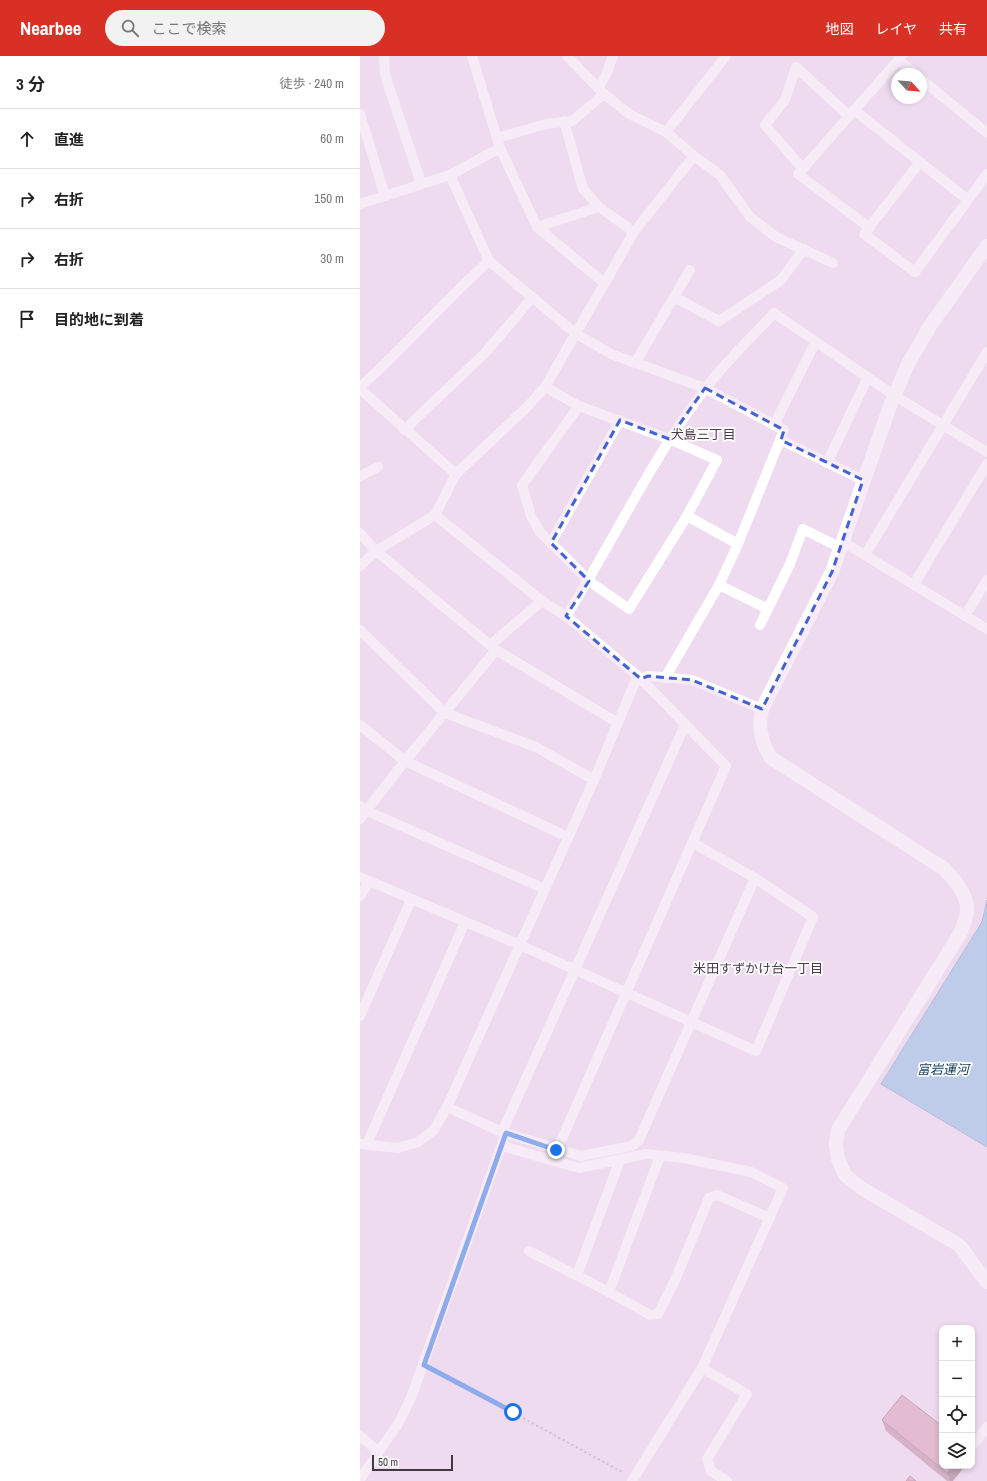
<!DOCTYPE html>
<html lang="ja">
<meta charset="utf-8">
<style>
:root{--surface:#fff;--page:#f2f2f2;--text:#222;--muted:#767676;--line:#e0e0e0;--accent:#d93025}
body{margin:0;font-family:"Archivo Narrow","Noto Sans JP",sans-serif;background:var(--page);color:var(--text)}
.controls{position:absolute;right:12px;bottom:12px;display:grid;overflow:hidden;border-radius:8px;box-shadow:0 2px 6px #0003}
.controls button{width:36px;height:36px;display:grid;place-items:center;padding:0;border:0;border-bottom:1px solid var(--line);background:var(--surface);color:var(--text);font:20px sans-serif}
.compass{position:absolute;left:531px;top:12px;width:36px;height:36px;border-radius:50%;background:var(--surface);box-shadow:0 2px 6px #0003;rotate:116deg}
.scale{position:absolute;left:12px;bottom:10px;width:81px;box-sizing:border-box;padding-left:4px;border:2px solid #423942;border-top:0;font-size:11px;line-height:14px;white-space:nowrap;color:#423942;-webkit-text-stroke:3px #fff;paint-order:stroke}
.stop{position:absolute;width:12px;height:12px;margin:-9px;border:3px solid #1a73e8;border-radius:50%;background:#fff}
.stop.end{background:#1a73e8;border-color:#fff;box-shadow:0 1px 4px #0008}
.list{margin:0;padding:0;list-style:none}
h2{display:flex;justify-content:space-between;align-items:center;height:52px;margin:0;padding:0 16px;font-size:17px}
h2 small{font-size:13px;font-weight:400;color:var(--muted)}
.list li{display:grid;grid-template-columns:26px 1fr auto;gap:12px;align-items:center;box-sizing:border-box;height:60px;padding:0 16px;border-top:1px solid var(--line)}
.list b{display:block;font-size:15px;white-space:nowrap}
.list em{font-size:13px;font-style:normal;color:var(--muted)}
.icon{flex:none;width:22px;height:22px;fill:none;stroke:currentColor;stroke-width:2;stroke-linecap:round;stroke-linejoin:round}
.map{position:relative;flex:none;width:627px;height:1425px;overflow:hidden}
header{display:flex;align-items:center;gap:24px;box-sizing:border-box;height:56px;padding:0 20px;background:var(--accent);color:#fff}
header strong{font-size:19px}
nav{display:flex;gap:22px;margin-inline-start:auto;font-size:14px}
.search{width:280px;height:36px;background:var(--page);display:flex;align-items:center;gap:10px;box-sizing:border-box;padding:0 14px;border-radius:22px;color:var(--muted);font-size:15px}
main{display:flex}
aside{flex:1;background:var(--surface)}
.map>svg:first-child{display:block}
</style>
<header>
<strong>Nearbee</strong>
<div class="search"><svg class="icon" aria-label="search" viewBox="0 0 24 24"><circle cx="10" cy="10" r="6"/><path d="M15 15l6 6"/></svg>ここで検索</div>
<nav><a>地図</a><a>レイヤ</a><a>共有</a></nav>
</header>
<main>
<aside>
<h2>3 分<small>徒歩 · 240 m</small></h2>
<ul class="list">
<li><svg class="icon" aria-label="ahead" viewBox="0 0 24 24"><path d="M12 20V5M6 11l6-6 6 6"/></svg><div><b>直進</b></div><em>60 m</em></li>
<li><svg class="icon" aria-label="right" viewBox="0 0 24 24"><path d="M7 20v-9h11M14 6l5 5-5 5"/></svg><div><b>右折</b></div><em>150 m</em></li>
<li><svg class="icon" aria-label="right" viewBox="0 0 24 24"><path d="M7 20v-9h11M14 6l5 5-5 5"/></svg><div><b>右折</b></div><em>30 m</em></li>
<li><svg class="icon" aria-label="arrive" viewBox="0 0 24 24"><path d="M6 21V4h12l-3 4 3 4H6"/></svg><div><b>目的地に到着</b></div></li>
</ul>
</aside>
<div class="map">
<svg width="627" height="1425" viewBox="0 0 627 1425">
<rect width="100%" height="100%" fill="#efdbef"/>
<path fill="#83bbe5" stroke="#7094b4" d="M627,844v247l-106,-63 101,-162z"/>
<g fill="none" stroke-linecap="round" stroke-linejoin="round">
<path stroke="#ab9bab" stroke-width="2" stroke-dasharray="2 3" stroke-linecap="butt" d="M71,1312l193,105"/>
<g stroke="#fff" stroke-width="10">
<path d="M24,0l1,19 36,108"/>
<path d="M112,0l28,92 -50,27 39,86 86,72 36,21 94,34 79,42 -46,114 -19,41 -54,93"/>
<path d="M207,0l37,38 25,20 37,18"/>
<path d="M538,4l18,14"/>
<path d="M561,23l66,54"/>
<path d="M238,32l8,-13 7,-19"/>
<path d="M494,54l114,90"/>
<path d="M0,58l25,82"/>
<path d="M204,65l19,68 16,18 35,25"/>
<path d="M137,82l49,-14 26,-3 32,-27"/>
<path d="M140,92l37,79 67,56"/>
<path d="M334,100l26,19 30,42 26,20 57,26"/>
<path d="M560,106l-56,72 51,38 72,-98"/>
<path d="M443,113l-38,-44 20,-25 11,-33 53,49"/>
<path d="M0,148l90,-29"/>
<path d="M177,171l62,-20"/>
<path d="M510,172l-72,-54 104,-118"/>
<path d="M314,241l45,24 62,-41 23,-31"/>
<path d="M275,307l55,-93"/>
<path d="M0,331c45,-40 84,-86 129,-126"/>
<path d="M185,331l34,19 90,33 48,21 -30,56 -58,93 -40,-28 -49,-49 -9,-16 -9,-31 57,-79"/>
<path d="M0,333l96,85"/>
<path d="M414,369l42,-84"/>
<path d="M44,374l81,-77 47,-55"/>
<path d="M421,384l82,40"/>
<path d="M467,407l41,-86"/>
<path d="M0,420l18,-9"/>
<path d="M75,459l107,86 24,15 75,63 85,87 -169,384"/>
<path d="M327,460l51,28"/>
<path d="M0,477l16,18 120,99 122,73"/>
<path d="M483,486l144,87"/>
<path d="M191,487l69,-123"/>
<path d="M505,499l122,-203"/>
<path d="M0,510l16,-15 59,-36 21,-41 71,-67 18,-20 89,-155 60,-76 -28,-24 60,-76"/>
<path d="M554,528l73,-120"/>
<path d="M359,529l49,24"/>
<path d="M206,560c48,-75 85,-157 139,-227 20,-27 46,-51 69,-76l121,83 92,56"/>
<path d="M605,560l22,-36"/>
<path d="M400,569l30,-61 13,-35 38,19"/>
<path d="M0,574l85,83 91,34 58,33"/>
<path d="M130,589l52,-44"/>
<path d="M0,669l45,36 163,76"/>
<path d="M0,750l7,5 178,78"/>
<path d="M0,763l45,-58 91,-111"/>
<path d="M0,821l160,68 236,106 57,-134 -58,-39"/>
<path d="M0,840l9,-14"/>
<path d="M0,960l51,-116"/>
<path d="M87,1051l55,25 79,24 51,-10 7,-6 116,-262 -62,-35"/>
<path d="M142,1076l183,-407"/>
<path d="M0,1088l38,4 20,-6 16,-12 13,-23 147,-327 41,-98 13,-6 44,4 70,29"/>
<path d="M7,1088l98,-222"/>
<path d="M142,1090l77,22 67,-14 38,4 67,14 32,16 -81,180 -70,113"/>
<path d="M169,1195l80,41 41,23 8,-1 18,-36 33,-80 8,-3 53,23"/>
<path d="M217,1219l43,-115"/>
<path d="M249,1236l51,-136"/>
<path d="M342,1312l45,26 -40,65 4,12 16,10"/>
<path d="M0,1380l19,16"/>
<path d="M612,1390l15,-19"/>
<path d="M0,1423l38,-55 13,-26 92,-257"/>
</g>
<path stroke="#fff" stroke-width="14" d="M627,190l-57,80 -22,38 -18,42 -58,166 -70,137c-4,19 -1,33 9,49l172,110c11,11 25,26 24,43 0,6 -4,14 -6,21l-123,198 -2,14 2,15 7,16 16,13 98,57 28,37"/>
</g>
<path fill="#b68098" d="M542,1339l51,86h-6l-61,-50 -4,-11z"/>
<path fill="#94687c" d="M593,1410h12l-12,15h-3l-3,-8z"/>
<g fill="#d495b1" stroke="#94687c">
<path d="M542,1339l40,31v40h11l-6,7 -65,-53z"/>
<path d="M550,1420l6,5h-10z"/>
</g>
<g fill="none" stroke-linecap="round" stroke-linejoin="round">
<path stroke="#1a73e8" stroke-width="5" d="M153,1356l-89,-47 82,-232 50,17"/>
</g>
<path d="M0 0H627V1425H0ZM345,332l79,42 -3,10 82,40 -31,92 -70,137 -70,-29 -44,-4 -7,3 -75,-63 23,-35 -38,-38 69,-123 49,19z" fill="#efdbef" fill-opacity=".55" fill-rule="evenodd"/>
<path fill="none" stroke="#4161d4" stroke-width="3" stroke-dasharray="8 5" stroke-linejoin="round" d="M345,332l79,42 -3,10 82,40 -31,92 -70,137 -70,-29 -44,-4 -7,3 -75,-63 23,-35 -38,-38 69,-123 49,19z"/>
<g text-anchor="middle" stroke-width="3.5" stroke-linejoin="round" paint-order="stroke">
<g font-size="13" fill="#4b3a4b" stroke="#fff">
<text x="343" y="383">犬島三丁目</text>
<text x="398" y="917">米田すずかけ台一丁目</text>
</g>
<g font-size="13" font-style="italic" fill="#113c59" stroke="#fff">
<text x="583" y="1018">富岩運河</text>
</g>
</g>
</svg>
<div class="controls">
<button>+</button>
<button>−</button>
<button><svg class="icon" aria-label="locate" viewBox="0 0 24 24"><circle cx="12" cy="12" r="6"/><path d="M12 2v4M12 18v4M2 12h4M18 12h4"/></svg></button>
<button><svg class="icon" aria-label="layers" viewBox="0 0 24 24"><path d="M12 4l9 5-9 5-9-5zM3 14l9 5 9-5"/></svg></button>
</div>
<svg class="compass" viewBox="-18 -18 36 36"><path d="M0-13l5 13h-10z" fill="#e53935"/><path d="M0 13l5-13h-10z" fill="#767676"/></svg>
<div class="scale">50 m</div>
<div class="stop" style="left:153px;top:1356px"></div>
<div class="stop end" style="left:196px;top:1094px"></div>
</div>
</main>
